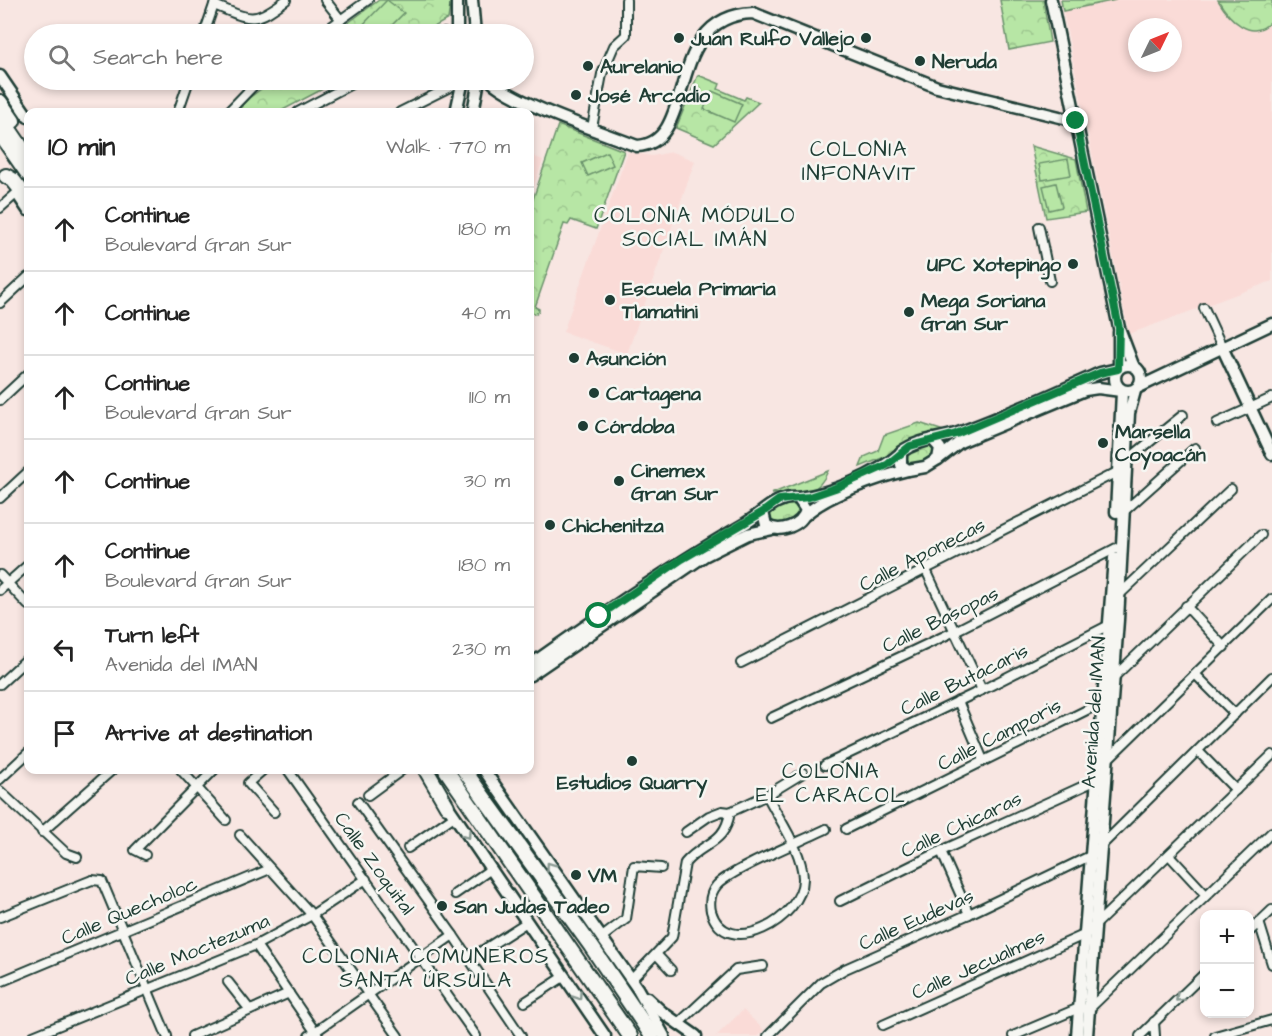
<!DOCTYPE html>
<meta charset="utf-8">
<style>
:root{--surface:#fff;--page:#f2f2f2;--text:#222;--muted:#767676;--line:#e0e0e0}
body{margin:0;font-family:"Architects Daughter",sans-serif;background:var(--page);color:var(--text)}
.controls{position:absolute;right:18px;bottom:18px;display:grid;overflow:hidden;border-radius:12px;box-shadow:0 3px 9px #0003}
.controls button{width:54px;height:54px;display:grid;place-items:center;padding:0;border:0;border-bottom:2px solid var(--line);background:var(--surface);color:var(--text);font:30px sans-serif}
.compass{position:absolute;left:1128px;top:18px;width:54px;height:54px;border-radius:50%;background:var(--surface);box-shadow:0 3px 9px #0003;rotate:47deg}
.stop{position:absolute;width:18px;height:18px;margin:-14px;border:4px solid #0b8043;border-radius:50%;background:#fff}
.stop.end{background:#0b8043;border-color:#fff;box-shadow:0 2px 6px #0008}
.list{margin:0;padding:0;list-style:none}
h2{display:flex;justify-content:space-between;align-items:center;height:78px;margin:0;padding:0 24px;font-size:26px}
h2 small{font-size:20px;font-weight:400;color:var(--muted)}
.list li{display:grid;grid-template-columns:39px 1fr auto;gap:18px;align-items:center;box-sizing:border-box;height:84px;padding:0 24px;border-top:2px solid var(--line)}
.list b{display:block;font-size:22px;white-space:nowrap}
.list p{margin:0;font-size:20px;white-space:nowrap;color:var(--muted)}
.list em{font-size:20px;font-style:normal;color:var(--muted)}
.icon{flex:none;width:33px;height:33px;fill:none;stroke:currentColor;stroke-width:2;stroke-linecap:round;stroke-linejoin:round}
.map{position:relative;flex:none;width:1272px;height:1036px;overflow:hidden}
.search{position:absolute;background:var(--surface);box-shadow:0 3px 9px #0003;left:24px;top:24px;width:510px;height:66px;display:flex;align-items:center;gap:15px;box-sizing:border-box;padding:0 21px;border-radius:33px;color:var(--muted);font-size:22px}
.panel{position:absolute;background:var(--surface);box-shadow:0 3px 9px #0003;left:24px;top:108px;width:510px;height:666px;border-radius:12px}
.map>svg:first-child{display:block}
</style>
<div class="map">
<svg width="1272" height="1036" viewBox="0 0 1272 1036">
<defs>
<pattern id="park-crowns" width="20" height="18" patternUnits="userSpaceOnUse" patternTransform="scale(1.5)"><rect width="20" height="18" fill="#b7e6a5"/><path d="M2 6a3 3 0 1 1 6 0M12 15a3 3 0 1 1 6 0" fill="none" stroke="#9dc68f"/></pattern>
</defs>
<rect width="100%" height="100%" fill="#f8e6e2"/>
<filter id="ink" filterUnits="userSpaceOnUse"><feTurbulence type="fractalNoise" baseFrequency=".0167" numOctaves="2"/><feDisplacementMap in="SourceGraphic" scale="12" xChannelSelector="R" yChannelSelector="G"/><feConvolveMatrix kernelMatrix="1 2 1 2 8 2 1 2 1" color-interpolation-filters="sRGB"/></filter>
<g filter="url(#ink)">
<g fill="#fadbd7" fill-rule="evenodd">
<path d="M1116,0h102l8,13 42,12 4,-5v261l-143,53 -66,-323zM1137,27h36v36h-36z"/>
<path d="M628,152l24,4 20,-4 23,9 -68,193 -64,-22z"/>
<path d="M530,155l13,5 -13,37z"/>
<path d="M743,1010l21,20 -6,6h-42z"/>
</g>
<g fill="url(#park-crowns)" stroke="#6b926c" stroke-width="1.5">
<path d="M379,0h72l-3,19 -26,15h-89z"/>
<path d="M1000,0h43l7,42 -41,8z"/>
<path d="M1061,0h55l-53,11z"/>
<path d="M1218,0h54v20c-20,24 -43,-1 -54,-20z"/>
<path d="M698,75l22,9 -2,5 26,11 2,-3 13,5 -45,42 -38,-16z"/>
<path d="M273,80h67l-61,32h-42l12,-14z"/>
<path d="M558,125l66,26 -28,78 -25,-9 -3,5 -4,-1 -29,83 4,2v2l-4,3 -5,-2v-104z"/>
<path d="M1031,146l45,13 10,53 -40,6z"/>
<path d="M919,423l28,9 -28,4 -32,20 -27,11 4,-10 14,-6 6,-16z"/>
<path d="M931,443l5,6 -2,7 -21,11 -6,-7 2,-9z"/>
<path d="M828,471c-13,29 -28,21 -57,23z"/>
<path d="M796,502l5,5c-2,14 -16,19 -28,16l-4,-7c8,-9 15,-13 27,-14z"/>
</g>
<g fill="#b7e6a5" stroke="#6b926c" stroke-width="1.5">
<path d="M387,0l17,13 -21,21h-29z"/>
<path d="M712,91l30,13 -8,18 -30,-13z"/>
<path d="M607,152l6,13 -25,11 -6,-13z"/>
<path d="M1068,159l3,16 -29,5 -3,-16z"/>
<path d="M1056,183l6,24 -13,3 -6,-24z"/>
</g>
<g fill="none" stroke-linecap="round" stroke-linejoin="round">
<g stroke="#1f3d34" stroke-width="12">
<g id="street">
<path d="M325,0l16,20"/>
<path d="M214,5c38,15 38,20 72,-5"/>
<path d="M204,34l11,-32"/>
<path d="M321,34l47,-34"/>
<path d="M441,34l3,-1"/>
<path d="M178,112l11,-32"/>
<path d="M228,112l31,-32"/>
<path d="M298,112l61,-32"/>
<path d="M400,112l54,-27 9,-2"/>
<path d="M592,128l10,-54 12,-28 12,-11v-35"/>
<path d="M0,208l17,-15"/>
<path d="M1039,227l11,54"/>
<path d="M0,303l28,-26"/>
<path d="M1204,308l18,39"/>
<path d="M0,400l28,-26"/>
<path d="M1217,423l55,-25"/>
<path d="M1126,461l57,-46"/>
<path d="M0,498l28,-26"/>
<path d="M1121,514l74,-66"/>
<path d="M926,570l56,120"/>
<path d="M0,575l28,30"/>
<path d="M0,590l28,-25"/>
<path d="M1119,595l112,-106"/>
<path d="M1186,606l38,41"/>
<path d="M741,663l378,-192"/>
<path d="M1196,675l39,39"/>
<path d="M1112,679l149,-144"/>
<path d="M0,684l28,-26"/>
<path d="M958,701l25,59"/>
<path d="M771,718l184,-87 167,-86"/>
<path d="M1198,751l38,39"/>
<path d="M1106,761l166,-162"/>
<path d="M825,765l157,-75 129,-66"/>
<path d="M181,770l45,50"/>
<path d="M263,770l-15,13 26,29"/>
<path d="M288,770l188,266"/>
<path d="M0,779l28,-26"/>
<path d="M0,791l66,62 11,4"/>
<path d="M368,795l34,-25"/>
<path d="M767,795c12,25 35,55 36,83 1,40 -77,84 -92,33 -2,-10 -1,-18 6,-26 15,-16 85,-44 109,-56"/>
<path d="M358,802l95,133 68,101"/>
<path d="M846,829l259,-128"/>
<path d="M42,832l70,-62"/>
<path d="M686,832l23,-16 13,-5 8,1 37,-17 36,-22"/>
<path d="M240,835l72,80 86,121"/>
<path d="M408,848l46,-32"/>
<path d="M941,851l28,63"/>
<path d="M145,855l-10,-5 79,-80"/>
<path d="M1169,855l37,40"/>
<path d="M455,894l36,-25"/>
<path d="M840,901l101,-50 158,-72"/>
<path d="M0,917l92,-37 10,1 65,155"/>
<path d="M1259,922l13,42"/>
<path d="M1250,931l22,-21"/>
<path d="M601,938l25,-19 8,-53 27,2"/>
<path d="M256,945l62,91"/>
<path d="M480,952l47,-30"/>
<path d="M657,955l14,15"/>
<path d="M631,980l41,-43 13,-74c19,-22 40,-18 45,-51"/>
<path d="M0,982l270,-113"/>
<path d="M228,982l22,28"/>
<path d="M525,1002l40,-26"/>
<path d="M1154,1022l1,14"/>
<path d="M678,1024l58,-54 27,-4"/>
<path d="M883,1025l203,-91 186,-179"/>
<path d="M33,1036l223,-91 56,-30 54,-36"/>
<path d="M192,1036l97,-43"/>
<path d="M309,1036l144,-101"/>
<path d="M768,1036l53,-53 24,-14 124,-55 123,-59 180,-178"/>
<path d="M1013,1036l66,-28 10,1 183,-177"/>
<path d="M1140,1036l64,-62"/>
<path d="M1215,1036l57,-16"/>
</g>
</g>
<g stroke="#1f3d34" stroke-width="15">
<g id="secondary">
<path d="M472,0l3,34"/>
<path d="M1051,0l68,328 14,37"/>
<path d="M457,34v-34"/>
<path d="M0,76l28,41"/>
<path d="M490,80c23,23 111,52 147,66 62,-2 25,-130 116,-133l184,74 139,34"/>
<path d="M456,112l7,-32"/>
<path d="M473,112l6,-32"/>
<path d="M18,195l10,15"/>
<path d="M1119,332v35"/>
<path d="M1222,347l50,107"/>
<circle cx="1128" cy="378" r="13"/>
<path d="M1137,388l135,-64"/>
<path d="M932,439l8,9 -2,11 -13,8 -17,3 -7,-5v-13c17,-13 37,-12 57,-19 48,-17 95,-39 142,-60l17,-4"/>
<path d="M938,459l22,-17 125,-52 13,-2 23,3"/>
<path d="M798,498c34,-4 78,-23 103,-45"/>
<path d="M1116,512l6,-120"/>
<path d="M805,515c21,-20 74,-38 103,-45"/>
<path d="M530,665c70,-49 139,-98 213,-140 20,-11 31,-29 55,-27l8,12c-4,16 -27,24 -40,15l-3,-13"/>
<path d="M530,675l174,-119 44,-22 24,-5"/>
<path d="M484,770l153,218 27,48"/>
<path d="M443,799l162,237"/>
<path d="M647,998l15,14 34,24"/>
<path d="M1077,1036l37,-478"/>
<path d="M1087,1036l31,-416 11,-207 6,-22"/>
</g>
</g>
<g stroke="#1f3d34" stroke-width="18">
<g id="highway">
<path d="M0,102l13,19"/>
<path d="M0,116l28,41"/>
<path d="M0,134l28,40"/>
<path d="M6,176l7,4 15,19"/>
<path d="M426,770l21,36"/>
<path d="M446,770l184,266"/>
<path d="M464,770l127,176 61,90"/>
</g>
</g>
<use href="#street" stroke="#f6f6f2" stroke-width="8"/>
<use href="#secondary" stroke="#f6f6f2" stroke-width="10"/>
<use href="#highway" stroke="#f6f6f2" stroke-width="14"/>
</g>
<defs><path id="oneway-chevron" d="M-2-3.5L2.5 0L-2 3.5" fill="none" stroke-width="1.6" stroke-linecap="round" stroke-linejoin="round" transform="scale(1.5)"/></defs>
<g stroke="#8a9a93">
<use href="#oneway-chevron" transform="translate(467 835) rotate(55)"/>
<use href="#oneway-chevron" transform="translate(550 866) rotate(-125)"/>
<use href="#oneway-chevron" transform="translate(578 996) rotate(56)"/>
<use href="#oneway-chevron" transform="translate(1179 998) rotate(136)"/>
</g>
</g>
<g fill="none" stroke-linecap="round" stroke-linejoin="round" filter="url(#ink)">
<path stroke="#0b8043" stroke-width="8" d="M599,616l83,-57 81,-47 16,-12 30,-3 26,-9 52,-23 23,-19 46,-12 144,-61 18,-4 1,-41 -43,-207"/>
</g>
<g fill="#1f3d34" stroke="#f6f6f2" stroke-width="2">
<circle cx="679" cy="38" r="6"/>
<circle cx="866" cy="38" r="6"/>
<circle cx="920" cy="61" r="6"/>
<circle cx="588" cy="66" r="6"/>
<circle cx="576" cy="95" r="6"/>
<circle cx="1073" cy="264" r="6"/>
<circle cx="610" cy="300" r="6"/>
<circle cx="909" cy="312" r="6"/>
<circle cx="574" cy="358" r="6"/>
<circle cx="594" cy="393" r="6"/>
<circle cx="583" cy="426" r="6"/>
<circle cx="1103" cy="443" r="6"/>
<circle cx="619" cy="481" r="6"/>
<circle cx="550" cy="525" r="6"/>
<circle cx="632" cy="761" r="6"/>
<circle cx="576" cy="875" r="6"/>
<circle cx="442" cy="906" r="6"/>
</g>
<g text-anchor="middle" stroke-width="5" stroke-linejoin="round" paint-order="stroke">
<g font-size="20" font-weight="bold" fill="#1f3d34" stroke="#f6f6f2" text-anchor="start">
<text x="691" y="45">Juan Rulfo</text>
<text x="854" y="45" text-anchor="end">Vallejo</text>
<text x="932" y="68">Neruda</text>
<text x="600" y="73">Aurelanio</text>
<text x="588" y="102">José Arcadio</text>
<text x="1061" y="271" text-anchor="end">UPC Xotepingo</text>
<text x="622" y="295">Escuela Primaria<tspan x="622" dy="23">Tlamatini</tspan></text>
<text x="921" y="307">Mega Soriana<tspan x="921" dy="23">Gran Sur</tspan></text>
<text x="586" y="365">Asunción</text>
<text x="606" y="400">Cartagena</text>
<text x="595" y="433">Córdoba</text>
<text x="1115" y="438">Marsella<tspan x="1115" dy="23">Coyoacán</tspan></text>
<text x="631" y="477">Cinemex<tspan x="631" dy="23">Gran Sur</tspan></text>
<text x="562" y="532">Chichenitza</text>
<text x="632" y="789" text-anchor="middle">Estudios Quarry</text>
<text x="588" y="882">VM</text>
<text x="454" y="913">San Judas Tadeo</text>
</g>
<g font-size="20" fill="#1f3d34" stroke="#f6f6f2">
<text transform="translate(922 554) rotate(-27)" y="7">Calle Aponecas</text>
<text transform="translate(940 619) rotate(-26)" y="7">Calle Basopas</text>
<text transform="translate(964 679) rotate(-26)" y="7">Calle Butacaris</text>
<text transform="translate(1093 712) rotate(-86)" y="7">Avenida del IMAN</text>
<text transform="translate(999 734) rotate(-27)" y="7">Calle Camporis</text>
<text transform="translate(961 824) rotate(-25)" y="7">Calle Chicaras</text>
<text transform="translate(375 863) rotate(54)" y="7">Calle Zoquital</text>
<text transform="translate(129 910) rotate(-23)" y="7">Calle Quecholoc</text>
<text transform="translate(916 919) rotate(-24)" y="7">Calle Eudevas</text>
<text transform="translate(197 949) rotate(-23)" y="7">Calle Moctezuma</text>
<text transform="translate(978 964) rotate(-24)" y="7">Calle Jecualmes</text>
</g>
<g font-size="21" letter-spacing="1.5" fill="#1f3d34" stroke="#f6f6f2">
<text x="859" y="156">COLONIA<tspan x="859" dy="24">INFONAVIT</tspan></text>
<text x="695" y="222">COLONIA MÓDULO<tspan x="695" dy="24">SOCIAL IMÁN</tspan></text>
<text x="831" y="778">COLONIA<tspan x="831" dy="24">EL CARACOL</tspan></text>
<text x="426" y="963">COLONIA COMUNEROS<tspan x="426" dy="24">SANTA ÚRSULA</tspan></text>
</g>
</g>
</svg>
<div class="controls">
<button>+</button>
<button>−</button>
</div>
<svg class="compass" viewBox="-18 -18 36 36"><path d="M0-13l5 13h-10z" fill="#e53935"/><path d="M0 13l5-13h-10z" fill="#767676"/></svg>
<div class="stop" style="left:599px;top:616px"></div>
<div class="stop end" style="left:1076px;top:121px"></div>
<div class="search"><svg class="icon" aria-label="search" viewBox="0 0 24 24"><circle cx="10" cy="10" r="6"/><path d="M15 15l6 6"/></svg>Search here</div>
<section class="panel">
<h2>10 min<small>Walk · 770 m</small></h2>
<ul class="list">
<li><svg class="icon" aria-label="ahead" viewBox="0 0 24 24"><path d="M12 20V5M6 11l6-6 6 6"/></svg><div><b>Continue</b><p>Boulevard Gran Sur</p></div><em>180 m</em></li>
<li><svg class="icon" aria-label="ahead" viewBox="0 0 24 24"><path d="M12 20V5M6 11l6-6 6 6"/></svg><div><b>Continue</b></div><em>40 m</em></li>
<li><svg class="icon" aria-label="ahead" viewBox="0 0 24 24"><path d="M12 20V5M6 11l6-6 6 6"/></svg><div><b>Continue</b><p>Boulevard Gran Sur</p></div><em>110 m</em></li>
<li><svg class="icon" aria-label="ahead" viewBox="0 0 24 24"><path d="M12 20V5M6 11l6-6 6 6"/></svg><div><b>Continue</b></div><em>30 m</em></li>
<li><svg class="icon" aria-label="ahead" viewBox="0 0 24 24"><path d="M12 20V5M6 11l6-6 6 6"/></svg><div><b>Continue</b><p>Boulevard Gran Sur</p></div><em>180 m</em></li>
<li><svg class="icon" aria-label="left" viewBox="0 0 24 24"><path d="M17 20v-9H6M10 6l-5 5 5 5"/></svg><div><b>Turn left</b><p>Avenida del IMAN</p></div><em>230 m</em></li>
<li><svg class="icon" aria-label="arrive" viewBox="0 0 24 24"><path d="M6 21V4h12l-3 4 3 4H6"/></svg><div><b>Arrive at destination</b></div></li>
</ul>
</section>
</div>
